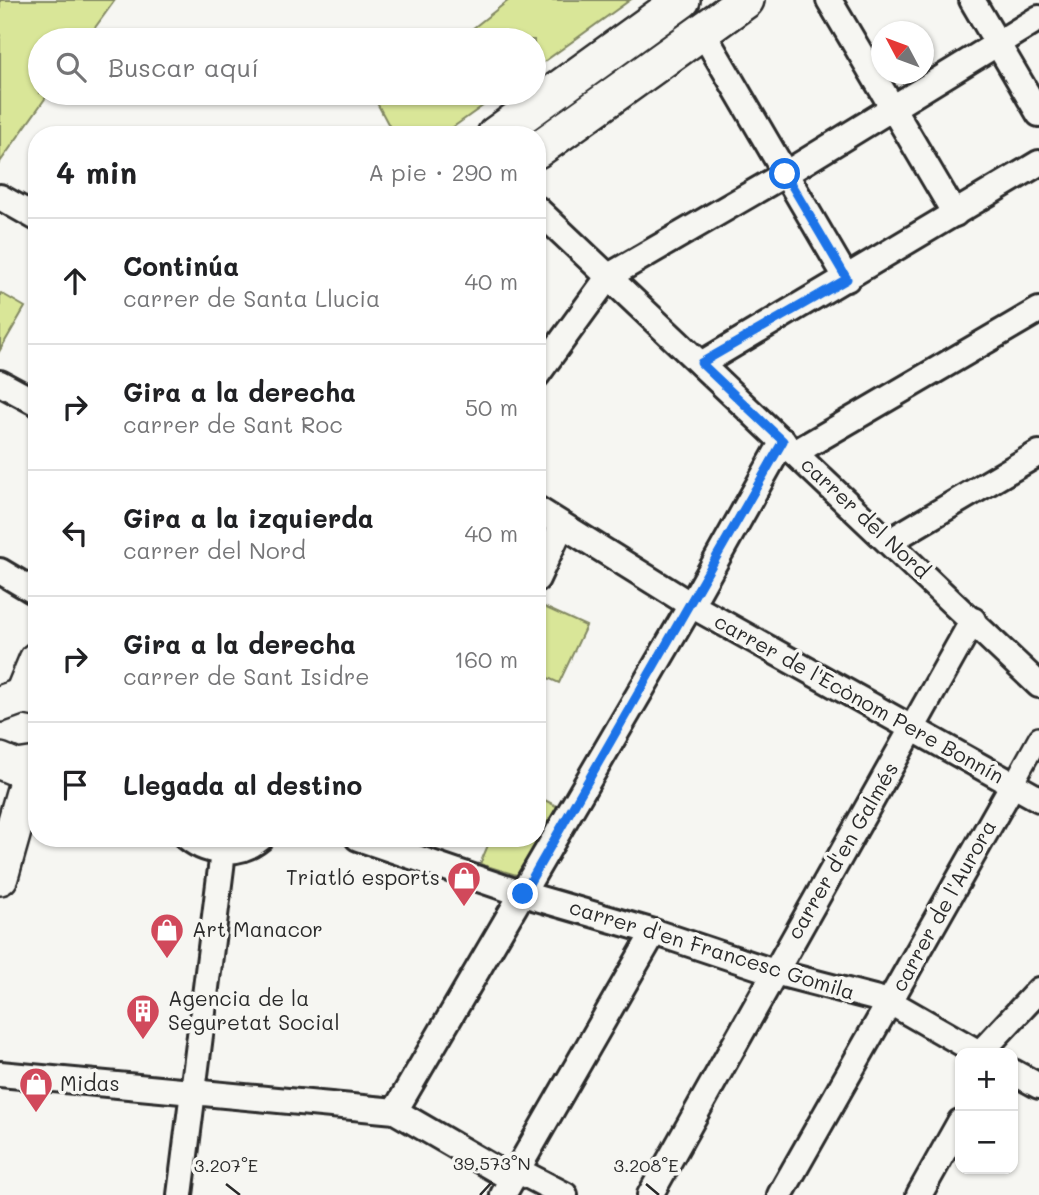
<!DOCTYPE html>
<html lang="es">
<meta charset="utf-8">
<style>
:root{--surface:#fff;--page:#f2f2f2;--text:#202124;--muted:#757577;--line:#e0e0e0}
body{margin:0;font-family:Mali,sans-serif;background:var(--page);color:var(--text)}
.controls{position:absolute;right:21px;bottom:21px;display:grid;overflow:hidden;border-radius:14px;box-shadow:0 2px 5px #0004}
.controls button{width:63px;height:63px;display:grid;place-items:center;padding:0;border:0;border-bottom:2px solid var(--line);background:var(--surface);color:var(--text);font:35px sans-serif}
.compass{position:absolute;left:871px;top:21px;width:63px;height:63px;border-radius:50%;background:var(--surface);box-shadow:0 2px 5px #0004;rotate:311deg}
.stop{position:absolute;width:21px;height:21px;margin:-16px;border:5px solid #1a73e8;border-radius:50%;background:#fff}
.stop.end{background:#1a73e8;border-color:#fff;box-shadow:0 2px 7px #0008}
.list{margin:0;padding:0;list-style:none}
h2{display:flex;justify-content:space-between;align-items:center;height:91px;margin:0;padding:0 28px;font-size:30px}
h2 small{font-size:23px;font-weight:400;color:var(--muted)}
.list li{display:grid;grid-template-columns:46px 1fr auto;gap:21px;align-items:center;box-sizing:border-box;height:126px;padding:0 28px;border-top:2px solid var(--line)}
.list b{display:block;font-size:26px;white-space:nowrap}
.list p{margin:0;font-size:23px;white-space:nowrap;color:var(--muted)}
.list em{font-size:23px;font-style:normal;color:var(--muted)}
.icon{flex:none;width:38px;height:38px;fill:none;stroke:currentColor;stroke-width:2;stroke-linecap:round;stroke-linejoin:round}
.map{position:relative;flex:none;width:1039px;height:1195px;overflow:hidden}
.search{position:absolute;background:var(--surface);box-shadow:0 2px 5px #0004;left:28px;top:28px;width:518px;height:77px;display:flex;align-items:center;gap:18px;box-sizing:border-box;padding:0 24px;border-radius:38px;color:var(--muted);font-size:26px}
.panel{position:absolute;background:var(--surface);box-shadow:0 2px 5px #0004;left:28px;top:126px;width:518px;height:721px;border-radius:28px}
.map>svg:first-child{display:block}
</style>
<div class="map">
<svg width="1039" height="1195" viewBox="0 0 1039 1195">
<rect width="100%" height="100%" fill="#f6f6f2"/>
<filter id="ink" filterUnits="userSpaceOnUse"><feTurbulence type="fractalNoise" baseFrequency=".0143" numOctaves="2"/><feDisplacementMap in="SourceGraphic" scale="14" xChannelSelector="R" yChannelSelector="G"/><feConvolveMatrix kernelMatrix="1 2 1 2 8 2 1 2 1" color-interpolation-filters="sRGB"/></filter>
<g filter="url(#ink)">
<g fill="#d9e698" stroke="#828862" stroke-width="2">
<path d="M0,0h115l-29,40h-46v53h9l-49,69z"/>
<path d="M509,0h121l-96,69v-29h-76z"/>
<path d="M390,93h111l-59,42h-48l-17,-32z"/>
<path d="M1,293l24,14 -25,43v-56z"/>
<path d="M542,606l44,20 -27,57 -22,-10v-57z"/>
<path d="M537,796l27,14 -38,68 -46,-14 11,-26h46z"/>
</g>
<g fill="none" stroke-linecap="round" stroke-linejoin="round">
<g stroke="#2b2b2b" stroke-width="24">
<path id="pedestrian" d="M1013,784l26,-47"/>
</g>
<g stroke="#2b2b2b" stroke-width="30">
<g id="minor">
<path d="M829,0l126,214"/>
<path d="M972,0l67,114"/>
<path d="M702,31l145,248"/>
<path d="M0,197l37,21"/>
<path d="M537,209l502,476"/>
<path d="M701,364l338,-201"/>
<path d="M537,375l72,-99 176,-102 254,-156"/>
<path d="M0,383l37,20"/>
<path d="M796,452l243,-142"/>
<path d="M537,509l154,96 348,194"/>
<path d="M890,541l149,-88"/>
<path d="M0,571l37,22"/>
<path d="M537,579l25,-54"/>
<path d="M188,838c21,17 52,18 73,0"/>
<path d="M358,838l165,56 131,38 120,40 116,30 89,51"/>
<path d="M980,1053l59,-63"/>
<path d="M1013,1072l26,14"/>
<path d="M0,1074l395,37 117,68"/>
<path d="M395,1111l296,-506 92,-164"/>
<path d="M517,1170l48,25"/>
<path d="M180,1195l43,-343"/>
<path d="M503,1195l151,-263"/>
<path d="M650,1195l323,-575"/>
<path d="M780,1195l233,-411"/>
<path d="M919,1195l41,-73"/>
</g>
</g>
<g stroke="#2b2b2b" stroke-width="40">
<g id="secondary">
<path d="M495,135l187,-135"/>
<path d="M537,150l209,-150"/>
<path d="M22,696l15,-36"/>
<path d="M0,704l22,-8 15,3"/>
<path d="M0,761l17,7 20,-3"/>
<path d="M0,877l31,-109"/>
</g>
</g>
<use href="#pedestrian" stroke="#f6f6f2" stroke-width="19"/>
<use href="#minor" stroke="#f6f6f2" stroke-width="24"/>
<use href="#secondary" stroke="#f6f6f2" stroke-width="35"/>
</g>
</g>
<g fill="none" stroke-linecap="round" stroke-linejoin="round" filter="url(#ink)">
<path stroke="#1a73e8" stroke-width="9" d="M523,894l260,-453 -82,-78 146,-84 -62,-105"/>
</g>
<path fill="none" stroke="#2b2b2b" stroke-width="2.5" d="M226,1184l14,11M646,1184l13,11M480,1195l12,-13"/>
<defs>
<g id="shop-pin" transform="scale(1.75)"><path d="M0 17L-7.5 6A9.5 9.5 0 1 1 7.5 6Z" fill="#d1495b" stroke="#f6f6f2"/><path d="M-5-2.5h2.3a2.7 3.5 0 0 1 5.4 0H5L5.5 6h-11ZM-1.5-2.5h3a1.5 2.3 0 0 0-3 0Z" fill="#fff"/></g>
<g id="building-pin" transform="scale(1.75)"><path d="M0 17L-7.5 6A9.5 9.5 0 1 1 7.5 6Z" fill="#d1495b" stroke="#f6f6f2"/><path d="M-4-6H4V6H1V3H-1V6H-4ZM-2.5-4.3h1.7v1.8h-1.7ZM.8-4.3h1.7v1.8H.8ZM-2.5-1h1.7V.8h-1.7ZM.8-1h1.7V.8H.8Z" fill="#fff"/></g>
</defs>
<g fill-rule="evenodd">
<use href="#shop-pin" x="464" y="878"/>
<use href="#shop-pin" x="167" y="930"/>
<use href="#building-pin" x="143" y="1011"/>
<use href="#shop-pin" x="36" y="1084"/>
</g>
<g text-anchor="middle" stroke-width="7" stroke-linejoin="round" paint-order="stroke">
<g font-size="21" fill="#2b2b2b" stroke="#f6f6f2">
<text transform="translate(865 518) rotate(43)" y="7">carrer del Nord</text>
<text transform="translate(859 699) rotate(29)" y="7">carrer de l'Ecònom Pere Bonnín</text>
<text transform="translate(843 851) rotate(-60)" y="7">carrer d'en Galmés</text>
<text transform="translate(944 906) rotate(-61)" y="7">carrer de l'Aurora</text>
<text transform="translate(712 950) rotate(17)" y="7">carrer d'en Francesc Gomila</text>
</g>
<g font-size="21" fill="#2b2b2b" stroke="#f6f6f2" text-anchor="start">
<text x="440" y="885" text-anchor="end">Triatló esports</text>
<text x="192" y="937">Art Manacor</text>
<text x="168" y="1006">Agencia de la<tspan x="168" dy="24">Seguretat Social</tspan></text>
<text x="60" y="1091">Midas</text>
</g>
</g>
<g font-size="18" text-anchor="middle" fill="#2b2b2b" stroke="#f6f6f2" stroke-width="7" stroke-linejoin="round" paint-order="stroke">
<text x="492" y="1170">39.573°N</text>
<text x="226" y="1172">3.207°E</text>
<text x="646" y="1172">3.208°E</text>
</g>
</svg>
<div class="controls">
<button>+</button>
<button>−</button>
</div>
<svg class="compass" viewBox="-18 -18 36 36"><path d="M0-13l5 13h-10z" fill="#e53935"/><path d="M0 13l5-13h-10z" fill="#757577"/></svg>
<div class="stop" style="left:785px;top:174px"></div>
<div class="stop end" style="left:523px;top:894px"></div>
<div class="search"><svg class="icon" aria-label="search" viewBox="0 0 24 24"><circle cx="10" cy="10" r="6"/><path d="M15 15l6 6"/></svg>Buscar aquí</div>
<section class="panel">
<h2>4 min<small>A pie · 290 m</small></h2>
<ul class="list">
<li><svg class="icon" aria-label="ahead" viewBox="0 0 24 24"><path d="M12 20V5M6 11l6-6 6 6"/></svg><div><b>Continúa</b><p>carrer de Santa Llucia</p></div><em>40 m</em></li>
<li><svg class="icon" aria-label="right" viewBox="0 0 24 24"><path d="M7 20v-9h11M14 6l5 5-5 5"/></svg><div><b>Gira a la derecha</b><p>carrer de Sant Roc</p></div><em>50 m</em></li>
<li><svg class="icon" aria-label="left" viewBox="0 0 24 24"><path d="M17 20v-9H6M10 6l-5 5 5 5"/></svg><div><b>Gira a la izquierda</b><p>carrer del Nord</p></div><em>40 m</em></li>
<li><svg class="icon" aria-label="right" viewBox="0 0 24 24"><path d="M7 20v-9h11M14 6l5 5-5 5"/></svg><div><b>Gira a la derecha</b><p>carrer de Sant Isidre</p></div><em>160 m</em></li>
<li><svg class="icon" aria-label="arrive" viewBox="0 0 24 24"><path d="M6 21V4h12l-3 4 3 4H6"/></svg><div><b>Llegada al destino</b></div></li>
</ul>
</section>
</div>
